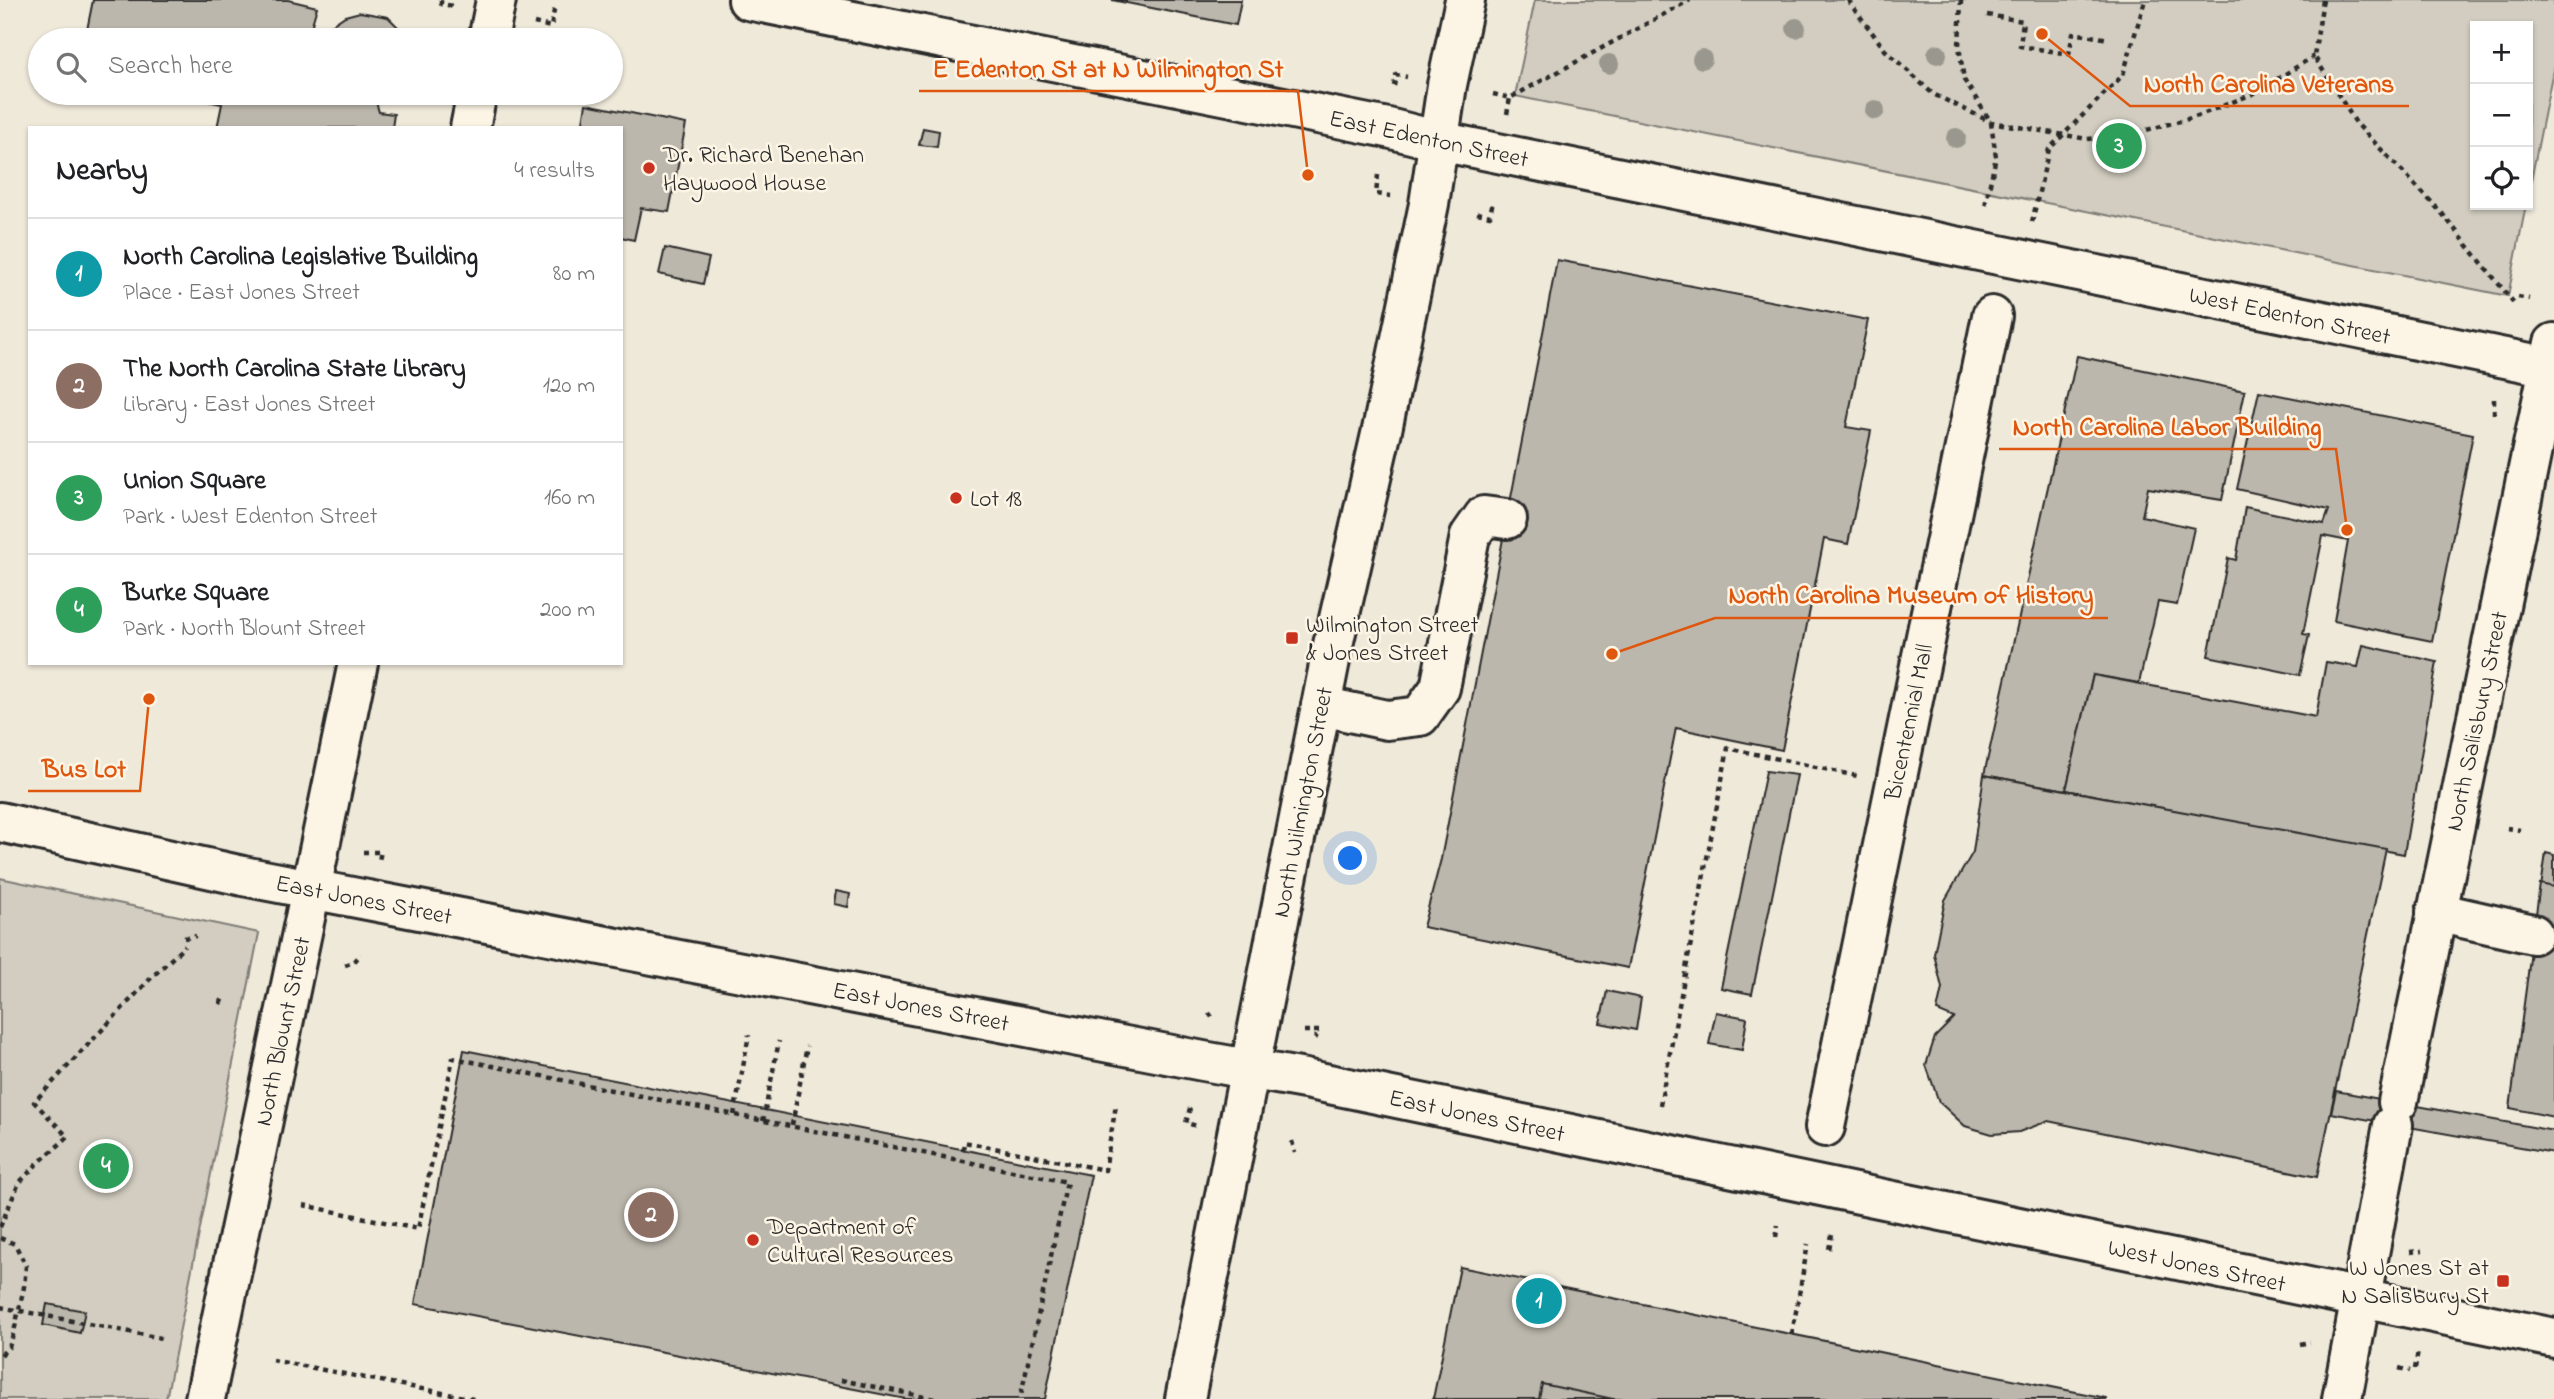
<!DOCTYPE html>
<meta charset="utf-8">
<style>
:root{--surface:#fff;--page:#f6f6f6;--text:#202124;--muted:#757577;--line:#e0e0e0;--accent:#1a73e8}
body{margin:0;font-family:"Indie Flower",sans-serif;background:var(--page);color:var(--text)}
.controls{position:absolute;right:21px;top:21px;display:grid;overflow:hidden;border-radius:0px;box-shadow:0 2px 5px #0004}
.controls button{width:63px;height:63px;display:grid;place-items:center;padding:0;border:0;border-bottom:2px solid var(--line);background:var(--surface);color:var(--text);font:35px sans-serif}
.you{position:absolute;left:1351px;top:859px;width:24px;height:24px;margin:-18px;border:5px solid #fff;border-radius:50%;background:#1a73e8;box-shadow:0 0 0 10px #1a73e833}
.badge{display:grid;place-items:center;width:46px;height:46px;border-radius:50%;background:var(--accent);color:#fff;font-size:23px;font-weight:700}
.pin{position:absolute;translate:-50% -50%;border:4px solid #fff;box-shadow:0 2px 7px #0006}
.list{margin:0;padding:0;list-style:none}
h2{display:flex;justify-content:space-between;align-items:center;height:91px;margin:0;padding:0 28px;font-size:30px}
h2 small{font-size:23px;font-weight:400;color:var(--muted)}
.list li{display:grid;grid-template-columns:46px 1fr auto;gap:21px;align-items:center;box-sizing:border-box;height:112px;padding:0 28px;border-top:2px solid var(--line)}
.list b{display:block;font-size:26px;white-space:nowrap}
.list p{margin:0;font-size:23px;white-space:nowrap;color:var(--muted)}
.list em{font-size:23px;font-style:normal;color:var(--muted)}
.icon{flex:none;width:38px;height:38px;fill:none;stroke:currentColor;stroke-width:2;stroke-linecap:round;stroke-linejoin:round}
.map{position:relative;flex:none;width:2554px;height:1399px;overflow:hidden}
.search{position:absolute;background:var(--surface);box-shadow:0 2px 5px #0004;left:28px;top:28px;width:595px;height:77px;display:flex;align-items:center;gap:18px;box-sizing:border-box;padding:0 24px;border-radius:38px;color:var(--muted);font-size:26px}
.panel{position:absolute;background:var(--surface);box-shadow:0 2px 5px #0004;left:28px;top:126px;width:595px;height:539px;border-radius:0px}
.map>svg:first-child{display:block}
</style>
<div class="map">
<svg width="2554" height="1399" viewBox="0 0 2554 1399">
<rect width="100%" height="100%" fill="#efe9da"/>
<filter id="ink" filterUnits="userSpaceOnUse"><feTurbulence type="fractalNoise" baseFrequency=".0143" numOctaves="2"/><feDisplacementMap in="SourceGraphic" scale="14" xChannelSelector="R" yChannelSelector="G"/><feConvolveMatrix kernelMatrix="1 2 1 2 8 2 1 2 1" color-interpolation-filters="sRGB"/></filter>
<g filter="url(#ink)">
<g fill="#d2cdc0" stroke="#7e7c76" stroke-width="2">
<path d="M1535,0h1019v65l-26,131v-170h-53v179h51l-18,91 -993,-200z"/>
<path d="M0,878l259,55 -93,466h-166z"/>
</g>
<g fill="#bcb7ac" stroke="#2b2b2b" stroke-width="2">
<path d="M93,0h195l29,7 -7,24 11,1 24,-16 15,-4 28,5 10,10 6,13h-319z"/>
<path d="M1112,0h129l-5,25z"/>
<path d="M169,93h223l-16,9 3,10 15,2 -2,14h-175l5,-24z"/>
<path d="M586,104l100,20 -17,88 -28,-4 -7,32 -13,-3v-109h-39z"/>
<path d="M923,128l16,3 -2,16 -18,-2z"/>
<path d="M665,248l44,10 -6,26 -44,-10z"/>
<path d="M1557,260l311,60 -22,107 25,4 -23,113 -24,-5 -42,211 -106,-22 -48,240 -205,-41 18,-68z"/>
<path d="M2077,356l168,35 -23,109 -74,-12 -6,28 52,12 -17,77 -19,-3 -19,81 -46,-8 -27,115 -82,-15z"/>
<path d="M2259,391l214,43 -41,207 -98,-20 14,-80 -25,-5 -20,98 6,1 -9,40 -92,-19 20,-98 8,2 9,-53 79,17 5,-14 -92,-21z"/>
<path d="M2363,645l74,17 -33,192 -338,-64 27,-115 223,42 10,-55 32,5z"/>
<path d="M1766,771l31,4 -45,219 -31,-6z"/>
<path d="M1984,775l402,74 -69,328 -269,-56 -29,11 -27,2 -27,-8 -26,-24 -13,-37 9,-28 19,-19 -17,-7 5,-23 -8,-34 11,-54 28,-48z"/>
<path d="M2546,853l8,2v135l-27,-7z"/>
<path d="M2540,884l14,3v230l-44,-9z"/>
<path d="M836,891l14,3 -2,13 -14,-3z"/>
<path d="M1607,991l34,7 -5,32 -36,-7z"/>
<path d="M1716,1012l31,6 -5,32 -33,-6z"/>
<path d="M464,1050l627,125 -46,224h-139l-491,-95z"/>
<path d="M2336,1091l218,40v22l-223,-40z"/>
<path d="M1460,1267l646,131v1h-673z"/>
<path d="M47,1304l38,7 -5,22 -37,-8z"/>
<path d="M1542,1384l71,15h-74z"/>
</g>
<g fill="none" stroke-linecap="round" stroke-linejoin="round">
<g stroke="#2b2b2b" stroke-width="44">
<g id="minor">
<path d="M1321,706l66,14 33,-4 20,-28 30,-152 14,-20 23,3"/>
<path d="M0,822l243,54 960,185 102,18 1249,259"/>
<path d="M2436,912l97,22"/>
<path d="M1825,1127l167,-811"/>
</g>
</g>
<g stroke="#2b2b2b" stroke-width="44">
<g id="major">
<path d="M748,0l640,128 51,13 1115,227"/>
<path d="M488,40l8,-40"/>
<path d="M470,128l7,-35"/>
<path d="M2398,1102l156,-759"/>
<path d="M205,1399l153,-736"/>
<path d="M1185,1399l148,-754 49,-215 47,-226 18,-119 18,-85"/>
<path d="M2342,1399l51,-274"/>
</g>
</g>
<g stroke="#2b2b2b" stroke-width="4.5" stroke-dasharray="5 5" stroke-linecap="butt">
<path d="M441,0v4l12,2"/>
<path d="M1848,0l37,50 48,44 58,28 96,17 41,-4 67,-18 60,-24 59,-37"/>
<path d="M1961,0l-2,46 5,34 27,42 5,35 -12,53"/>
<path d="M2323,0l-9,56 42,67 85,89 73,91"/>
<path d="M1987,15l36,6 -3,25 49,8 4,-21 36,6"/>
<path d="M534,23l17,4 4,-22"/>
<path d="M1394,86l2,-11 11,2"/>
<path d="M1493,94l17,4 180,-98"/>
<path d="M1507,114l3,-16"/>
<path d="M1378,175l-2,19 15,2"/>
<path d="M1477,213l13,3 3,-16"/>
<path d="M2032,222l17,-73 74,-74 22,-75"/>
<path d="M2518,297l11,2"/>
<path d="M2494,399v19"/>
<path d="M2507,828l13,2"/>
<path d="M363,852h18l-2,8"/>
<path d="M184,938l12,-2"/>
<path d="M345,965l9,-3 7,-8"/>
<path d="M220,1004l4,-8"/>
<path d="M1209,1013l5,7"/>
<path d="M1304,1031h15l-4,8"/>
<path d="M1660,1105l68,-357 129,28"/>
<path d="M1190,1108l-4,15 11,3"/>
<path d="M734,1115l15,-80"/>
<path d="M763,1121l16,-80"/>
<path d="M792,1125l15,-79"/>
<path d="M1292,1141l3,12"/>
<path d="M963,1150l1,-8 141,28 11,-65"/>
<path d="M303,1205l115,24 35,-171 614,124 -47,217"/>
<path d="M0,1227l19,-44 18,-19 31,-27 -34,-35 119,-126 32,-30"/>
<path d="M1776,1237l2,-12"/>
<path d="M0,1238l15,6 11,22 -2,21 -10,45 -5,15 -9,9"/>
<path d="M1829,1249l3,-14"/>
<path d="M2410,1252l12,-1"/>
<path d="M0,1307l161,31"/>
<path d="M1792,1334l16,-90"/>
<path d="M2300,1344l10,-2"/>
<path d="M272,1360l202,39"/>
<path d="M2399,1368l11,3"/>
<path d="M2415,1369l3,-18"/>
<path d="M841,1380l94,19"/>
</g>
<use href="#minor" stroke="#fcf5e5" stroke-width="38"/>
<use href="#major" stroke="#fcf5e5" stroke-width="38"/>
</g>
<g fill="#9a978e">
<circle cx="1796" cy="28" r="10"/>
<circle cx="1937" cy="54" r="10"/>
<circle cx="1702" cy="59" r="10"/>
<circle cx="1609" cy="64" r="10"/>
<circle cx="1875" cy="110" r="10"/>
<circle cx="1956" cy="138" r="10"/>
</g>
</g>
<g fill="#c8321e" stroke="#fcf5e5" stroke-width="2.5">
<circle cx="649" cy="168" r="7"/>
<circle cx="956" cy="498" r="7"/>
<rect x="1285" y="631" width="14" height="14" rx="3.5"/>
<circle cx="753" cy="1240" r="7"/>
<rect x="2496" y="1274" width="14" height="14" rx="3.5"/>
</g>
<g text-anchor="middle" stroke-width="5" stroke-linejoin="round" paint-order="stroke">
<g font-size="24" fill="#2b2b2b" stroke="#fcf5e5">
<text transform="translate(1429 138) rotate(12)" y="8">East Edenton Street</text>
<text transform="translate(2290 315) rotate(12)" y="8">West Edenton Street</text>
<text transform="translate(2476 721) rotate(-78)" y="8">North Salisbury Street</text>
<text transform="translate(1908 722) rotate(-78)" y="8">Bicentennial Mall</text>
<text transform="translate(1302 802) rotate(-79)" y="8">North Wilmington Street</text>
<text transform="translate(364 899) rotate(11)" y="8">East Jones Street</text>
<text transform="translate(921 1006) rotate(11)" y="8">East Jones Street</text>
<text transform="translate(282 1031) rotate(-78)" y="8">North Blount Street</text>
<text transform="translate(1477 1115) rotate(12)" y="8">East Jones Street</text>
<text transform="translate(2197 1265) rotate(12)" y="8">West Jones Street</text>
</g>
<g font-size="24" fill="#2b2b2b" stroke="#fcf5e5" text-anchor="start">
<text x="663" y="162">Dr. Richard Benehan<tspan x="663" dy="28">Haywood House</tspan></text>
<text x="970" y="506">Lot 18</text>
<text x="1306" y="632">Wilmington Street<tspan x="1306" dy="28">&amp; Jones Street</tspan></text>
<text x="767" y="1234">Department of<tspan x="767" dy="28">Cultural Resources</tspan></text>
<text x="2489" y="1275" text-anchor="end">W Jones St at<tspan x="2489" dy="28">N Salisbury St</tspan></text>
</g>
</g>
<path fill="none" stroke="#df570e" stroke-width="2.5" d="M1308 175L1298 91H919M2042 34L2130 106H2409M2347 530L2336 449H1999M1612 654L1715 618H2108M149 699L140 791H28"/>
<g fill="#df570e" stroke="#fcf5e5" stroke-width="2.5">
<circle cx="1308" cy="175" r="7"/>
<circle cx="2042" cy="34" r="7"/>
<circle cx="2347" cy="530" r="7"/>
<circle cx="1612" cy="654" r="7"/>
<circle cx="149" cy="699" r="7"/>
</g>
<g font-size="26" text-anchor="middle" font-weight="bold" fill="#df570e" stroke="#fcf5e5" stroke-width="5" stroke-linejoin="round" paint-order="stroke">
<text x="1108" y="77">E Edenton St at N Wilmington St</text>
<text x="2269" y="92">North Carolina Veterans</text>
<text x="2167" y="435">North Carolina Labor Building</text>
<text x="1911" y="603">North Carolina Museum of History</text>
<text x="84" y="777">Bus Lot</text>
</g>
</svg>
<div class="controls">
<button>+</button>
<button>−</button>
<button><svg class="icon" aria-label="locate" viewBox="0 0 24 24"><circle cx="12" cy="12" r="6"/><path d="M12 2v4M12 18v4M2 12h4M18 12h4"/></svg></button>
</div>
<div class="you"></div>
<div class="pin badge" style="left:1539px;top:1301px;background:#0f9aa8">1</div>
<div class="pin badge" style="left:651px;top:1215px;background:#8d6e63">2</div>
<div class="pin badge" style="left:2119px;top:146px;background:#2e9e5b">3</div>
<div class="pin badge" style="left:106px;top:1166px;background:#2e9e5b">4</div>
<div class="search"><svg class="icon" aria-label="search" viewBox="0 0 24 24"><circle cx="10" cy="10" r="6"/><path d="M15 15l6 6"/></svg>Search here</div>
<section class="panel">
<h2>Nearby<small>4 results</small></h2>
<ul class="list">
<li><span class="badge" style="background:#0f9aa8">1</span><div><b>North Carolina Legislative Building</b><p>Place · East Jones Street</p></div><em>80 m</em></li>
<li><span class="badge" style="background:#8d6e63">2</span><div><b>The North Carolina State Library</b><p>Library · East Jones Street</p></div><em>120 m</em></li>
<li><span class="badge" style="background:#2e9e5b">3</span><div><b>Union Square</b><p>Park · West Edenton Street</p></div><em>160 m</em></li>
<li><span class="badge" style="background:#2e9e5b">4</span><div><b>Burke Square</b><p>Park · North Blount Street</p></div><em>200 m</em></li>
</ul>
</section>
</div>
